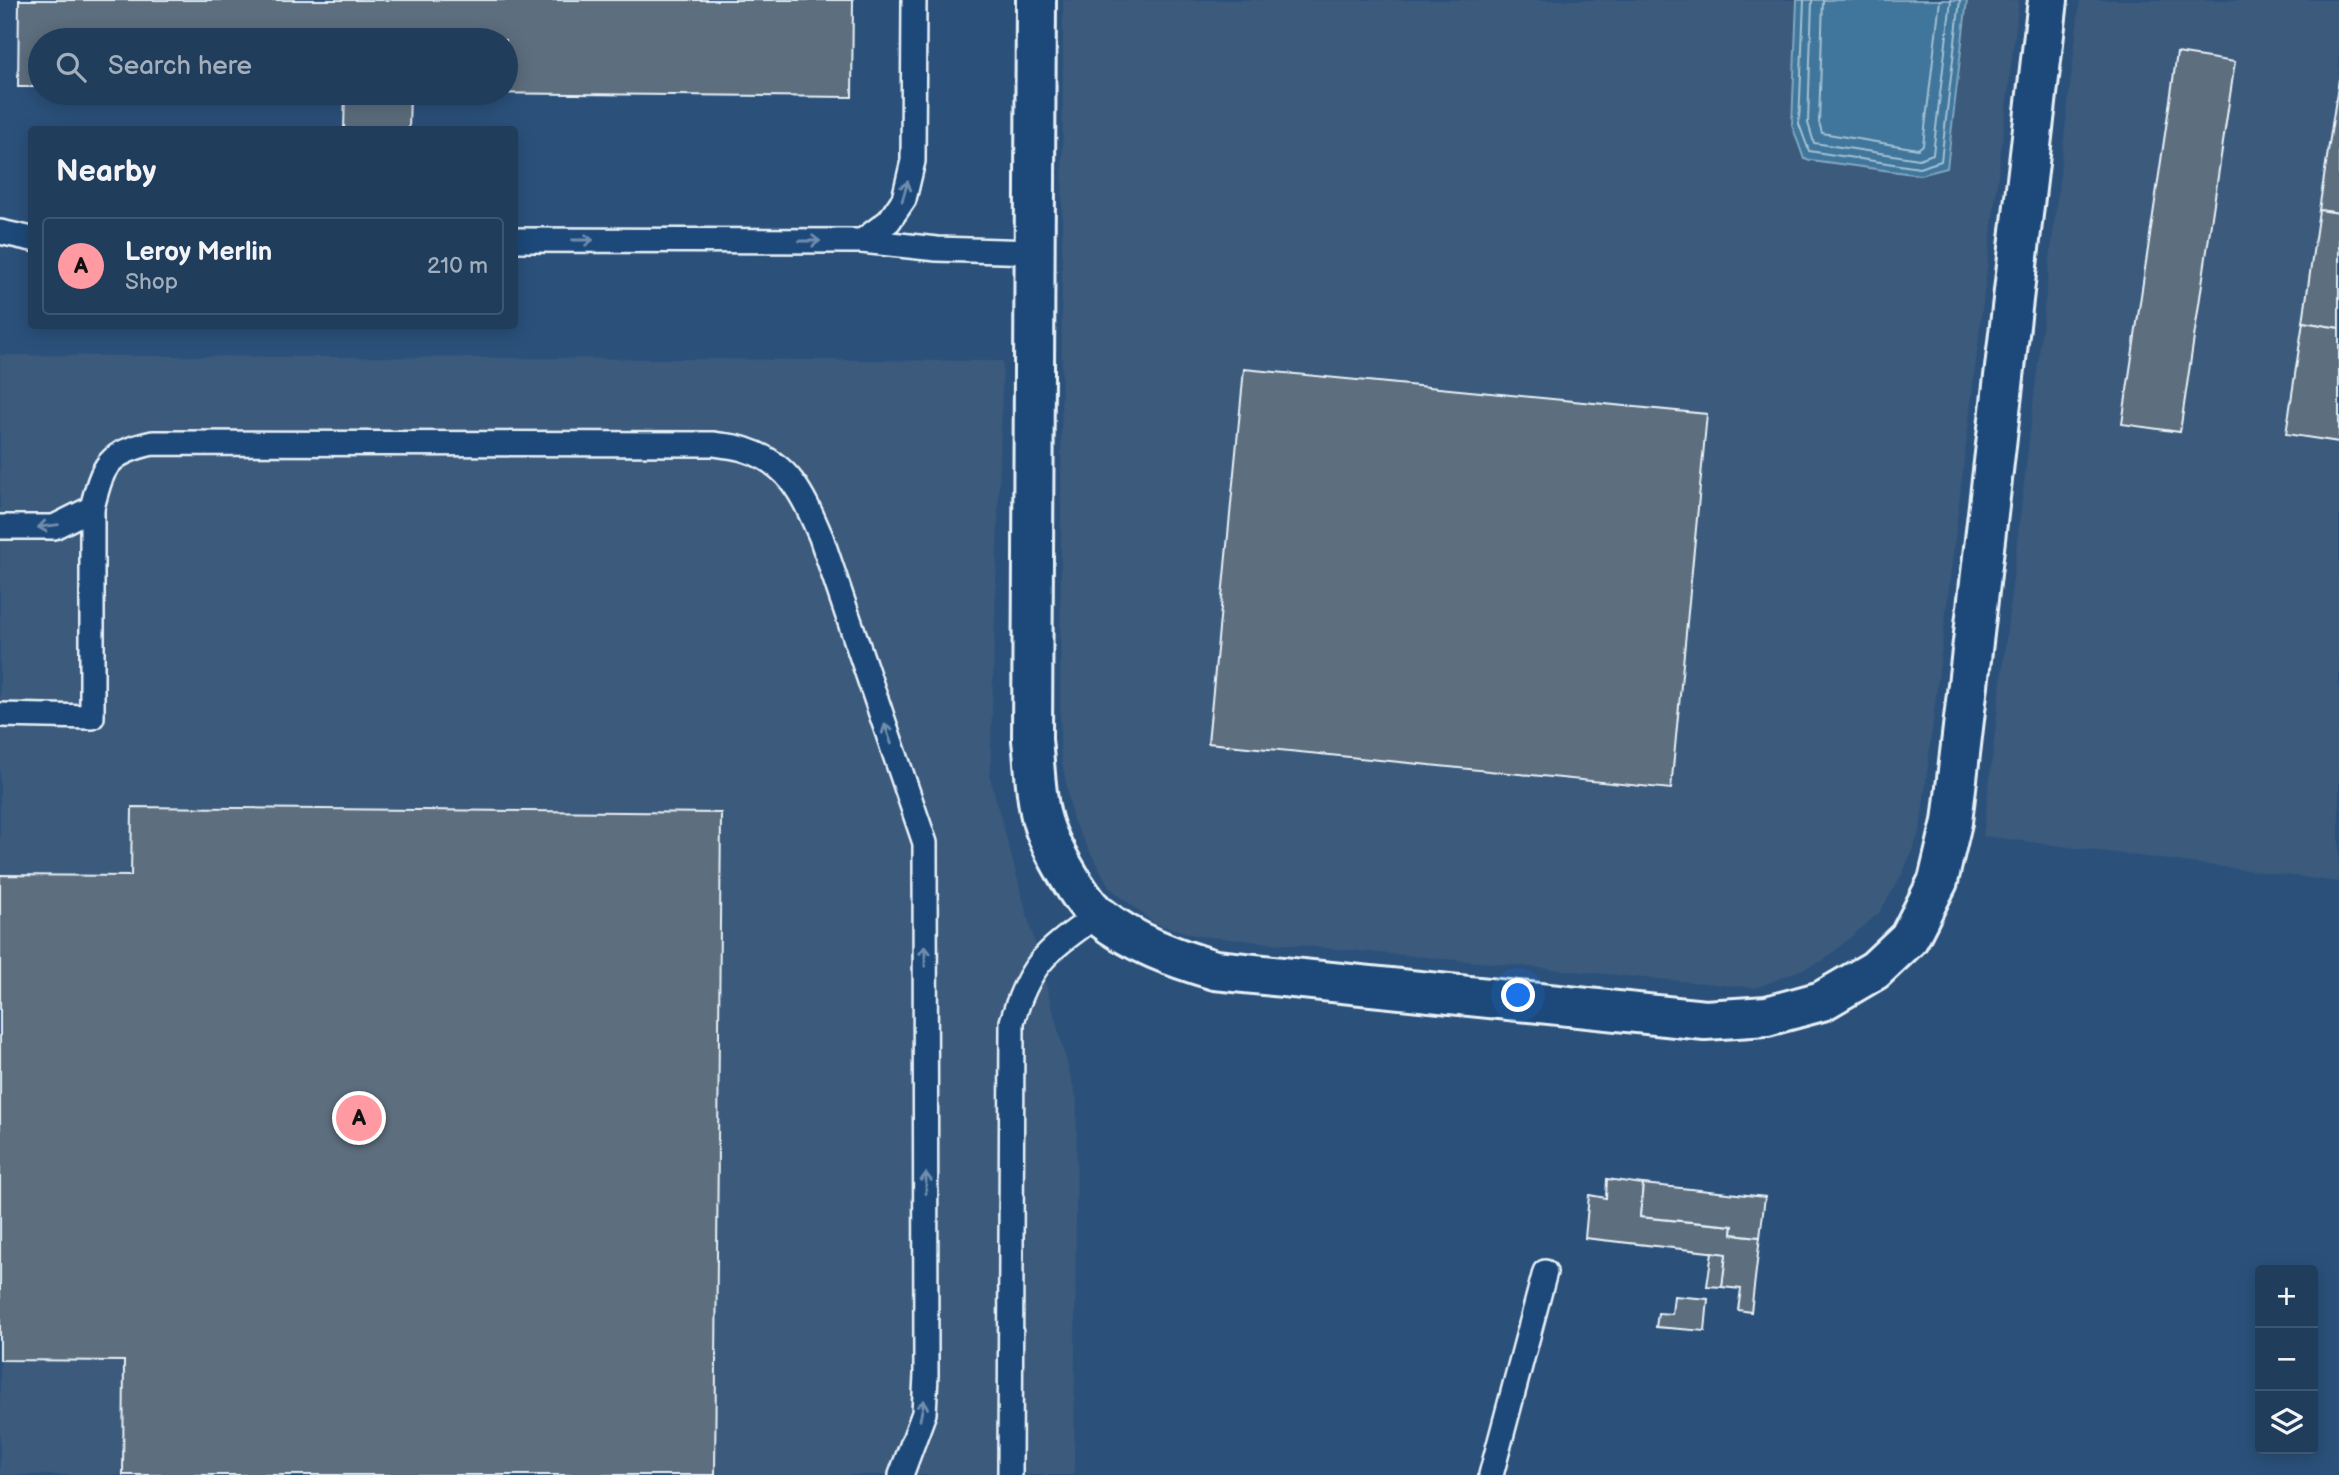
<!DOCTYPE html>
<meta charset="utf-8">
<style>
:root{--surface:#203d5c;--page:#284462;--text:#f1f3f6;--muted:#a2aebb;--line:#3d5672;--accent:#ff9aa2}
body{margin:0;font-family:"Balsamiq Sans",sans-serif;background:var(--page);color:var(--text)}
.controls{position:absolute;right:21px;bottom:21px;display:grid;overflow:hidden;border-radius:7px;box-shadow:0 4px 18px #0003}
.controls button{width:63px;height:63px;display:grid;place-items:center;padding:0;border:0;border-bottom:2px solid var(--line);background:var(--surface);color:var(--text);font:35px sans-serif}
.you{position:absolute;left:1519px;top:996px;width:24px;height:24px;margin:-18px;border:5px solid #fff;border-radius:50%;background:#1a73e8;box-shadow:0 0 0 10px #1a73e833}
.badge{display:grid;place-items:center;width:46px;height:46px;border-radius:50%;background:var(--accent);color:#111;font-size:23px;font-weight:700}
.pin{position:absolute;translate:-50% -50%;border:4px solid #fff;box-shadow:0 2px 7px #0006}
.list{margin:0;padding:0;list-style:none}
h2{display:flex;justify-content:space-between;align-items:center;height:91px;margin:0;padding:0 28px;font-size:30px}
h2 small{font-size:23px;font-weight:400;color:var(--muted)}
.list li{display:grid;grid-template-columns:46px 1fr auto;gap:21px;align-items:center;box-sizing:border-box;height:98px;margin:0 14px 14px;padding:0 14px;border:2px solid var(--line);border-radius:7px}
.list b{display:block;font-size:26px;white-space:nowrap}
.list p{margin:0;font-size:23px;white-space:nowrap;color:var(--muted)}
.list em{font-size:23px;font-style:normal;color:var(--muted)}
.icon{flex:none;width:38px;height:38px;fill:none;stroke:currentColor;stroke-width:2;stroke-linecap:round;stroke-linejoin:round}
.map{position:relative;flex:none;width:2339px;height:1475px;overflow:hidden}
.search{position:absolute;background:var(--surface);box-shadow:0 4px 18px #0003;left:28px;top:28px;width:490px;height:77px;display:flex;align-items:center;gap:18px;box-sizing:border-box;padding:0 24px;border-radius:38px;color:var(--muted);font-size:26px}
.panel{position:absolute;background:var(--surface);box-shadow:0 4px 18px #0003;left:28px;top:126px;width:490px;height:203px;border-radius:7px}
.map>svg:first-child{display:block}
</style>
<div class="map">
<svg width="2339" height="1475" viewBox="0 0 2339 1475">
<rect width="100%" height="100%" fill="#2b517b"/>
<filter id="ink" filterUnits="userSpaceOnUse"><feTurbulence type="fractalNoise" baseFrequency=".0143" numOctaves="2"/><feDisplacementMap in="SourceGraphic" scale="14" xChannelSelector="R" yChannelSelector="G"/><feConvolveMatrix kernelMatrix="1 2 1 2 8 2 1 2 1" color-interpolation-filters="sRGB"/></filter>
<g filter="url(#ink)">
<g fill="#3a5a7c">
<path d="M1063,0h956l-99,831 -18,44 -23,38 -56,48 -67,27 -558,-52 -44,-13 -44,-35 -37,-67 -13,-70z"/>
<path d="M2080,0h259v882l-356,-46z"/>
<path d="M0,355l1003,6 -13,416 87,323 -3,375h-1074z"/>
</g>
<path fill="#3f769b" stroke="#83a7c0" stroke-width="2" d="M1797,0h170l-20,168 -27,7 -116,-16 -12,-34z"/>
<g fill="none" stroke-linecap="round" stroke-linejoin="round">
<g stroke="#a4c0d3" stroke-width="2">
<path d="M1804,0l-5,124 10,27 110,17 22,-7 19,-161"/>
<path d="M1812,0l-4,123 6,20 105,16 14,-5 18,-154"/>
<path d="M1823,0l-4,122 3,11 96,16 5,-4 17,-145"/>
</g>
</g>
<g fill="#5d6e7e" stroke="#e8f1f8" stroke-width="2">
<path d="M19,0h834l-1,97 -365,-4h19v-53h-466v47h-22z"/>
<path d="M2177,53l58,9 -55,370 -58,-8z"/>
<path d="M2339,79v134l-20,-3z"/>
<path d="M345,93h65l-1,37h-65z"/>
<path d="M2319,210l20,3v115l-36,-6z"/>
<path d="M2303,322l36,6v114l-53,-8z"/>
<path d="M1244,369l463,45 -36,375 -463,-46z"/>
<path d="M132,807l589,6 -6,662h-592l1,-114 -124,-1v-485l131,1z"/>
<path d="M1607,1179l36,5 -3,33 93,9 -1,8 28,3 -9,75 -13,-2 3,-21 -19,-2 4,-33 -141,-16 4,-43 17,3z"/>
<path d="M1643,1184l122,13 -5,40 -28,-3 1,-8 -93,-9z"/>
<path d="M1712,1252l14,2 -4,33 -15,-1z"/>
<path d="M1674,1296l34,3 -3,32 -49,-4 2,-14 14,1z"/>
</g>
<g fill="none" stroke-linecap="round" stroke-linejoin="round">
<g stroke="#e8f1f8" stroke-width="28">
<g id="service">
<path d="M0,232l32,7"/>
<path d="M514,240l348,1 75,8 98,3"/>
<path d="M862,241l27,-20 15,-22 9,-38 1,-161"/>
<path d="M0,527h54l38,-19"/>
<path d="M0,715l92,2v-209c11,-43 15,-55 61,-65l561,1c11,2 22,2 32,6 45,14 58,48 75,87l104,306 1,532 -2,38 -23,62"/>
<path d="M1010,1475l2,-453c18,-61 36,-71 85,-107"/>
<path d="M1491,1475l54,-203"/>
</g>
</g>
<g stroke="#e8f1f8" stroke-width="44">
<path id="minor" d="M1036,0l-4,740c3,24 3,56 10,80 6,23 38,81 57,96 34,27 75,42 116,54l490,50 62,-4 55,-15 53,-31 34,-32 29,-57 14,-59 96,-822"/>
</g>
<use href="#service" stroke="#1f4a7a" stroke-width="23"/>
<use href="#minor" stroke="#1f4a7a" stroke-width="38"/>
</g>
<defs><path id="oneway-shaft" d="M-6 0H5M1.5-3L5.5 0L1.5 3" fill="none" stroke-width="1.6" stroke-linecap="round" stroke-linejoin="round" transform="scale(1.75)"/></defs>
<g stroke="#6f8dac">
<use href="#oneway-shaft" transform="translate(905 191) rotate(-74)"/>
<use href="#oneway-shaft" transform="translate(583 240)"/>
<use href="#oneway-shaft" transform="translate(810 241)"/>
<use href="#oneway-shaft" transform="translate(48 526) rotate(173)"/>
<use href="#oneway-shaft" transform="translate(888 734) rotate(-109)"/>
<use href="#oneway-shaft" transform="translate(925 956) rotate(-90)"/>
<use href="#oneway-shaft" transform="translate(926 1183) rotate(-90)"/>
<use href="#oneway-shaft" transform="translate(922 1410) rotate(-79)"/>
</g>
</g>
</svg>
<div class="controls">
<button>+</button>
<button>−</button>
<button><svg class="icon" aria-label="layers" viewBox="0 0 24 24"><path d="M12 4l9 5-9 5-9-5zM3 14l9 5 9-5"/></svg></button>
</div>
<div class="you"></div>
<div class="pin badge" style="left:359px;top:1118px">A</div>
<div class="search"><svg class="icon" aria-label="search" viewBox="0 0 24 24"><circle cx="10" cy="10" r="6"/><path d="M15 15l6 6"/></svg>Search here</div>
<section class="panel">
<h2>Nearby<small></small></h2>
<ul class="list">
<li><span class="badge">A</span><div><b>Leroy Merlin</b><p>Shop</p></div><em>210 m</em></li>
</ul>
</section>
</div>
